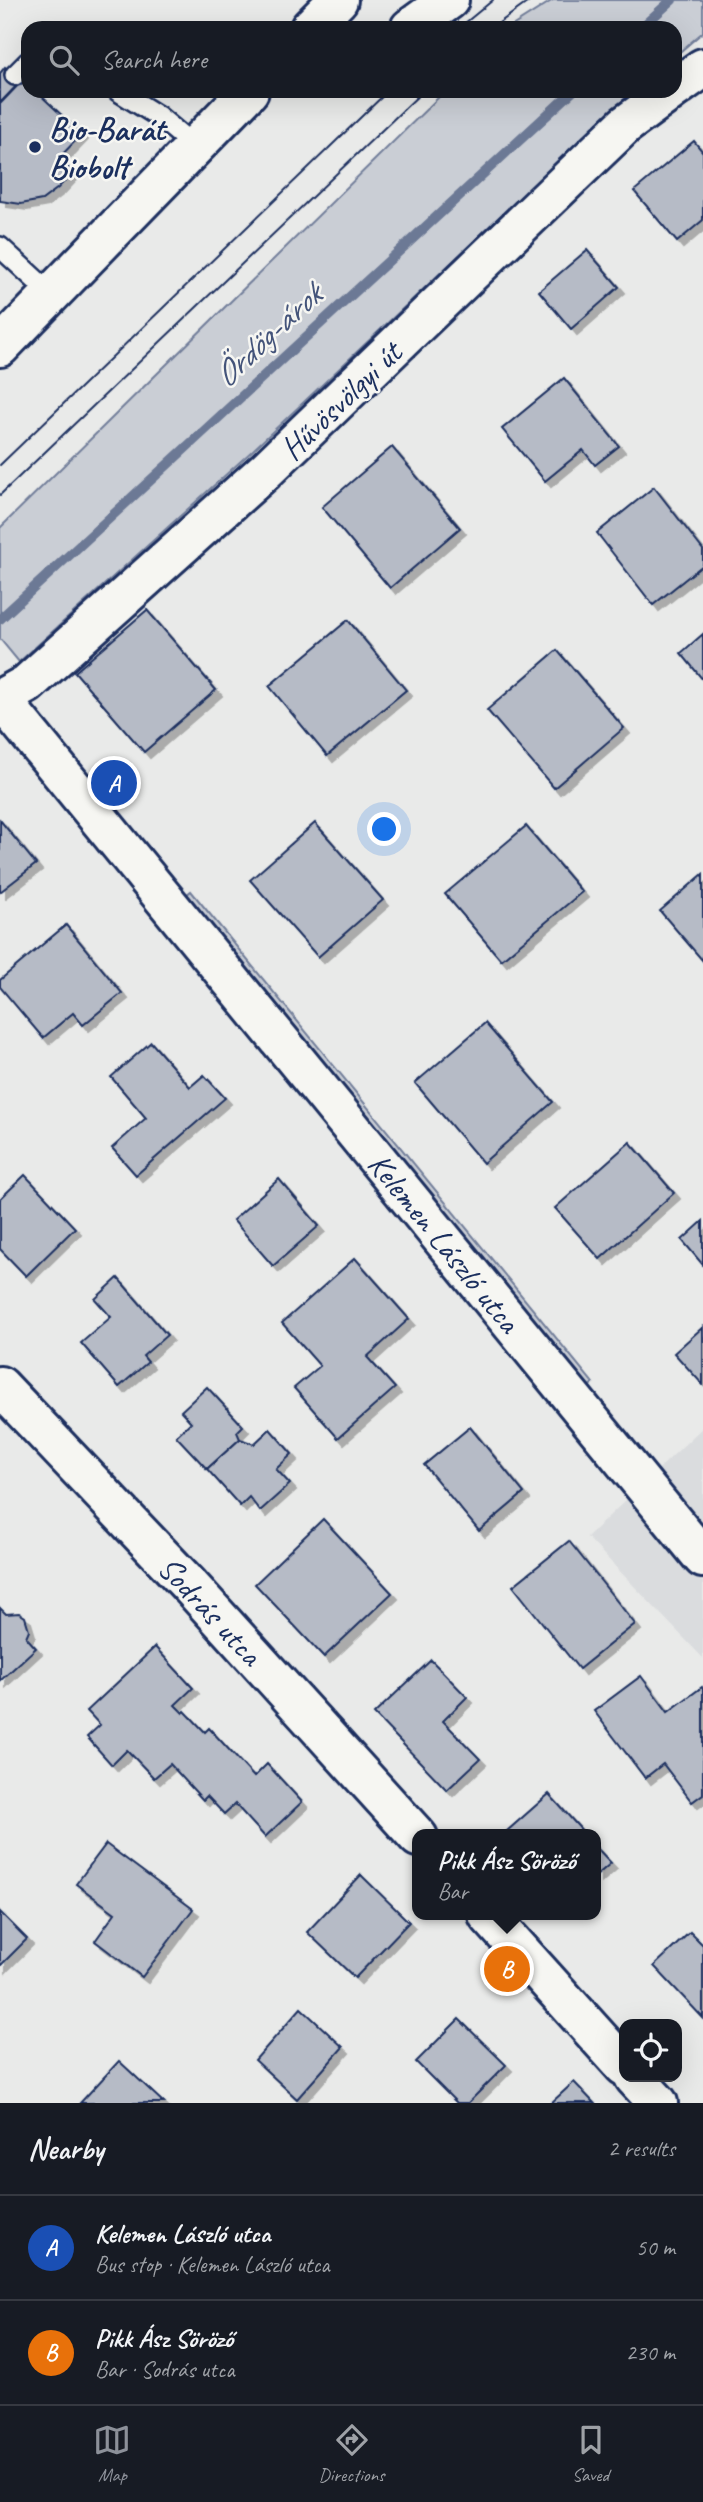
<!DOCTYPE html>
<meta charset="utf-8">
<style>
:root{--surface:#171b24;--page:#20242c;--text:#f1f3f6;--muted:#9ea1a6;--line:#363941;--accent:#8c9099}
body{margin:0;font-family:Caveat,sans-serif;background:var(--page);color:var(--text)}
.controls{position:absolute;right:21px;bottom:21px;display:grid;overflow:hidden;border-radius:14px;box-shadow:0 7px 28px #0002}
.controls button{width:63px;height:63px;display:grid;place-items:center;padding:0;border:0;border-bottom:2px solid var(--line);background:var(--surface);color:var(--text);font:35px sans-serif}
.you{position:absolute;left:385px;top:830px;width:24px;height:24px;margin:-18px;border:5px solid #fff;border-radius:50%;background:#1a73e8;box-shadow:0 0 0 10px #1a73e833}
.badge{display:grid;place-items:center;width:46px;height:46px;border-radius:50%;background:var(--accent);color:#fff;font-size:23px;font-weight:700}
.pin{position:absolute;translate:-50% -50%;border:4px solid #fff;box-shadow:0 2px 7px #0006}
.popup{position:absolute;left:412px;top:1829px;width:189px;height:91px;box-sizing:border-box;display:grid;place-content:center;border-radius:14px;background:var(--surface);filter:drop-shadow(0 2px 5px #0005);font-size:23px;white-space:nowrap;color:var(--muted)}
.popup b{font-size:26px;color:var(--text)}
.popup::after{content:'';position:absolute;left:50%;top:100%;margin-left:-14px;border:14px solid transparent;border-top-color:var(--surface)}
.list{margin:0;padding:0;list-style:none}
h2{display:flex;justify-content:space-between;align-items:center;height:91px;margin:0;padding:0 28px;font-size:30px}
h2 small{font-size:23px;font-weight:400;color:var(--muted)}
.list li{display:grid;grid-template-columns:46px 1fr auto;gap:21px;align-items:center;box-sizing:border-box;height:105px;padding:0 28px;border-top:2px solid var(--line)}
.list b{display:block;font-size:26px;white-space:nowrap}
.list p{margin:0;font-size:23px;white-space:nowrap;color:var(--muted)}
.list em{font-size:23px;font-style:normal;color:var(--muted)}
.icon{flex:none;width:38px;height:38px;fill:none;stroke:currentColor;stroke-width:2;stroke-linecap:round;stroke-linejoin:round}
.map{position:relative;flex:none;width:703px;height:2103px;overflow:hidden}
.search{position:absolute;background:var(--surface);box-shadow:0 7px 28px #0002;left:21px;right:21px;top:21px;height:77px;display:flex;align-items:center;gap:18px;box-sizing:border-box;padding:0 24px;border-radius:21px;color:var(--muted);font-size:26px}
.sheet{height:301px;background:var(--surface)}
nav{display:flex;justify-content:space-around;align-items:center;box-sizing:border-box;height:98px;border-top:2px solid var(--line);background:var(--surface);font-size:19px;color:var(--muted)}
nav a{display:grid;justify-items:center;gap:4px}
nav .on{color:var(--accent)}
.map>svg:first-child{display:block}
</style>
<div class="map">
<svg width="703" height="2103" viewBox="0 0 703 2103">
<defs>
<filter id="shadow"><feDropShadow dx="6" dy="6" stdDeviation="0" flood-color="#0004"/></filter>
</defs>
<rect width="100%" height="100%" fill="#e9eae9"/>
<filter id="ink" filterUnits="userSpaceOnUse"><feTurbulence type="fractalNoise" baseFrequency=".0143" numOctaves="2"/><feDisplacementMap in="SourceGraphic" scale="14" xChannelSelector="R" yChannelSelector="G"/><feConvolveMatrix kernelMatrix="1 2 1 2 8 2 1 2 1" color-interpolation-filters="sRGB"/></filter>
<g filter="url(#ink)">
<path fill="#dadcde" d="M703,1427v231l-116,-121z"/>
<g fill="#caced5" stroke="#727e9a" stroke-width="2">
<path d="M553,0h150v32l-28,24v-28h-166z"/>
<path d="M445,91h188l-381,360 -233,211 -19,-23v-111z"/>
<path d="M191,891l402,492 -11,9 -402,-492z"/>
</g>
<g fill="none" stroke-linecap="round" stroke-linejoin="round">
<g stroke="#6c7995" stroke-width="10">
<path d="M641,28l31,-28"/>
<path d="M0,619l573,-528"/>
</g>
</g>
<g fill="#b6bbc6" stroke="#1b2f5e" stroke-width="2" filter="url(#shadow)">
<path d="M5,67l16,14 -21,22v-30z"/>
<path d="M24,79l4,4v8h8l46,43 -24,25 15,13 -15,16 -16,12 -21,4 -21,-3v-97z"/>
<path d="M694,141l9,11v68l-26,22 -43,-51z"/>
<path d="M587,250l32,37 -48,42 -32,-38z"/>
<path d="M564,378l55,68 -24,19 -12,-15 -38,31 -43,-52z"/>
<path d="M392,447l68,81 -70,60 -68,-81z"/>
<path d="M654,487l49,63v15l-50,40 -56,-72z"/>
<path d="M147,610l69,80 -72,62 -69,-80z"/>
<path d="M348,620l58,70 -79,66 -58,-70z"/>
<path d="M703,634v46l-22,-27z"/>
<path d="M557,650l67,78 -70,60 -67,-78z"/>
<path d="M0,820l36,44 -36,28z"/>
<path d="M315,823l68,77 -65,57 -68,-77z"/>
<path d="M526,826l56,66 -81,68 -56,-66z"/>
<path d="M703,874v87l-43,-50z"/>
<path d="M66,925l56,68 -39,32 -10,-12 -30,25 -43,-51v-7z"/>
<path d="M485,1023l68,79 -70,61 -68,-80z"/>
<path d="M151,1042l39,45 14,-12 21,23 -89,77 -24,-27 34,-30 -35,-41z"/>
<path d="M630,1142l44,51 -74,66 -45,-51z"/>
<path d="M25,1175l50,53 -49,48 -26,-27v-50z"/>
<path d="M279,1179l40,47 -46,40 -40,-46z"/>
<path d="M703,1221v44l-21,-25z"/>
<path d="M355,1258l54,61 -42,38 28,31 -57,50 -44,-50 26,-22 -38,-43z"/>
<path d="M118,1278l49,57 -24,21 5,6 -29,25 -38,-44 30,-26 -16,-18z"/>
<path d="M703,1327v58l-29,-32z"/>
<path d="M207,1387l36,39 -6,6 3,7 -33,30 -31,-33 15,-14 -10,-11z"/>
<path d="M470,1427l54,66 -45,38 -55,-66z"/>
<path d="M270,1429l22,25 -16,15 14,15 -30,27 -11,-14 -9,9 -33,-37 33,-30 14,5z"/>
<path d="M323,1519l69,74 -68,64 -69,-73z"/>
<path d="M569,1541l66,83 -56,45 -66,-83z"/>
<path d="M0,1608l6,6 13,-1 6,4 4,13 -3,7 10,11 -36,33z"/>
<path d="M155,1647l38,41 -18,17 8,8 2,-2 20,21 4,-4 45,49 13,-13 35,38 -37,35 -30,-33 -11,10 -17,-18 -4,4 -33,-36 -16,14 -27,-28 -15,15 -25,-28 13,-12 -13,-14z"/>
<path d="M431,1660l36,37 -24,24 37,38 -33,31 -73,-76z"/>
<path d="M641,1676l27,36 34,-25 1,2v105l-11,8 -29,-38 -18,14 -51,-67z"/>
<path d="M549,1794l36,40h-74l-4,-3z"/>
<path d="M106,1844l87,65 -51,68 -47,-36 20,-28 -39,-29z"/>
<path d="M596,1847l15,16 -15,13z"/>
<path d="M361,1875l48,47 -54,56 -48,-46z"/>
<path d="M0,1912l27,27 -27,27z"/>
<path d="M690,1932l13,13v73l-49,-52z"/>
<path d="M301,2008l42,39 -46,52 -42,-39z"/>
<path d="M459,2019l47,46 -38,38h-11l-41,-41z"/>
<path d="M119,2061l45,42h-84z"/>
<path d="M574,2082l20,21h-43z"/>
</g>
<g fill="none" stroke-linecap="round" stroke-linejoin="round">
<g stroke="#1b2f5e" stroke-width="24">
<g id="lane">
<path d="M15,75l13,-13"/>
<path d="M118,91l40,25 37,31"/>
<path d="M0,247l51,47"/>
</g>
</g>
<g stroke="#1b2f5e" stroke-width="44">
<g id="street">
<path d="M410,28l39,-28"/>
<path d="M675,88l28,-20"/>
<path d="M0,699l27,-15 238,-213 360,-346 46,-34"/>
<path d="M0,1386l190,200 228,251"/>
<path d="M488,1915l136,151"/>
<path d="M634,2077l24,26"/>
</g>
</g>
<g stroke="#1b2f5e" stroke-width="44">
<g id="secondary">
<path d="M310,28l28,-28"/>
<path d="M0,347l249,-256"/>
<path d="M0,698l703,860"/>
</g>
</g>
<use href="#lane" stroke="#f6f6f2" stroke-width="19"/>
<use href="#street" stroke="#f6f6f2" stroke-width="38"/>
<use href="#secondary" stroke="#f6f6f2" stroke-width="38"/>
<g stroke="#1b2f5e" stroke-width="2">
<path d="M459,28l34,-28"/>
<path d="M492,28l39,-28"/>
<path d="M0,465l388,-374"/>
<path d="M0,495l423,-404"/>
</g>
</g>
</g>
<circle fill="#1b2f5e" stroke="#f6f6f2" stroke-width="2.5" cx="35" cy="147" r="7"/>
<g text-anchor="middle" stroke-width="5" stroke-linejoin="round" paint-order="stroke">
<g font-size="33" font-weight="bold" fill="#1b2f5e" stroke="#f6f6f2" text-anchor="start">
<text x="49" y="140">Bio-Barát<tspan x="49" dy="38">Biobolt</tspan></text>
</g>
<g font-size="33" fill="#1b2f5e" stroke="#f6f6f2">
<text transform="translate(340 400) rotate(-44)" y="12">Hűvösvölgyi út</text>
<text transform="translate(445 1242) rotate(51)" y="12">Kelemen László utca</text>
<text transform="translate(211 1610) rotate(47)" y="12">Sodrás utca</text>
</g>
<g font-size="35" font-style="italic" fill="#44547a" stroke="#f6f6f2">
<text transform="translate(267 335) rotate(-43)" y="12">Ördög-árok</text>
</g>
</g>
</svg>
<div class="controls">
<button><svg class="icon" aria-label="locate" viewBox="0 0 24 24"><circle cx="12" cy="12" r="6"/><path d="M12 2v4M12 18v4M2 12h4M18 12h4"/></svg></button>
</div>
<div class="you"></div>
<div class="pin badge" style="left:114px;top:783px;background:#1a4fb4">A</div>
<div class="pin badge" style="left:507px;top:1969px;background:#e8710a">B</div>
<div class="popup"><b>Pikk Ász Söröző</b>Bar</div>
<div class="search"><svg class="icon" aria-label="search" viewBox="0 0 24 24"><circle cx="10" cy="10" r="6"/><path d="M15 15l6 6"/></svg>Search here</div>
</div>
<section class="sheet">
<h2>Nearby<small>2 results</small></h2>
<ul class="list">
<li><span class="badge" style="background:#1a4fb4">A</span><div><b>Kelemen László utca</b><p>Bus stop · Kelemen László utca</p></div><em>50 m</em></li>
<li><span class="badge" style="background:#e8710a">B</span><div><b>Pikk Ász Söröző</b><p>Bar · Sodrás utca</p></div><em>230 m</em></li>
</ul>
</section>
<nav>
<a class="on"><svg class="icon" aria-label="map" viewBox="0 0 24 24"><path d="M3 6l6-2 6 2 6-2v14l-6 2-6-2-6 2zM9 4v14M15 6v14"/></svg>Map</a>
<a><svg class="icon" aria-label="directions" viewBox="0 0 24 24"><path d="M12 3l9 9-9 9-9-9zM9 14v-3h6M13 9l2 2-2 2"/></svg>Directions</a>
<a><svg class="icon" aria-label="saved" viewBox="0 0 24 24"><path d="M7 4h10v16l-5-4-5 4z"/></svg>Saved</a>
</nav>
